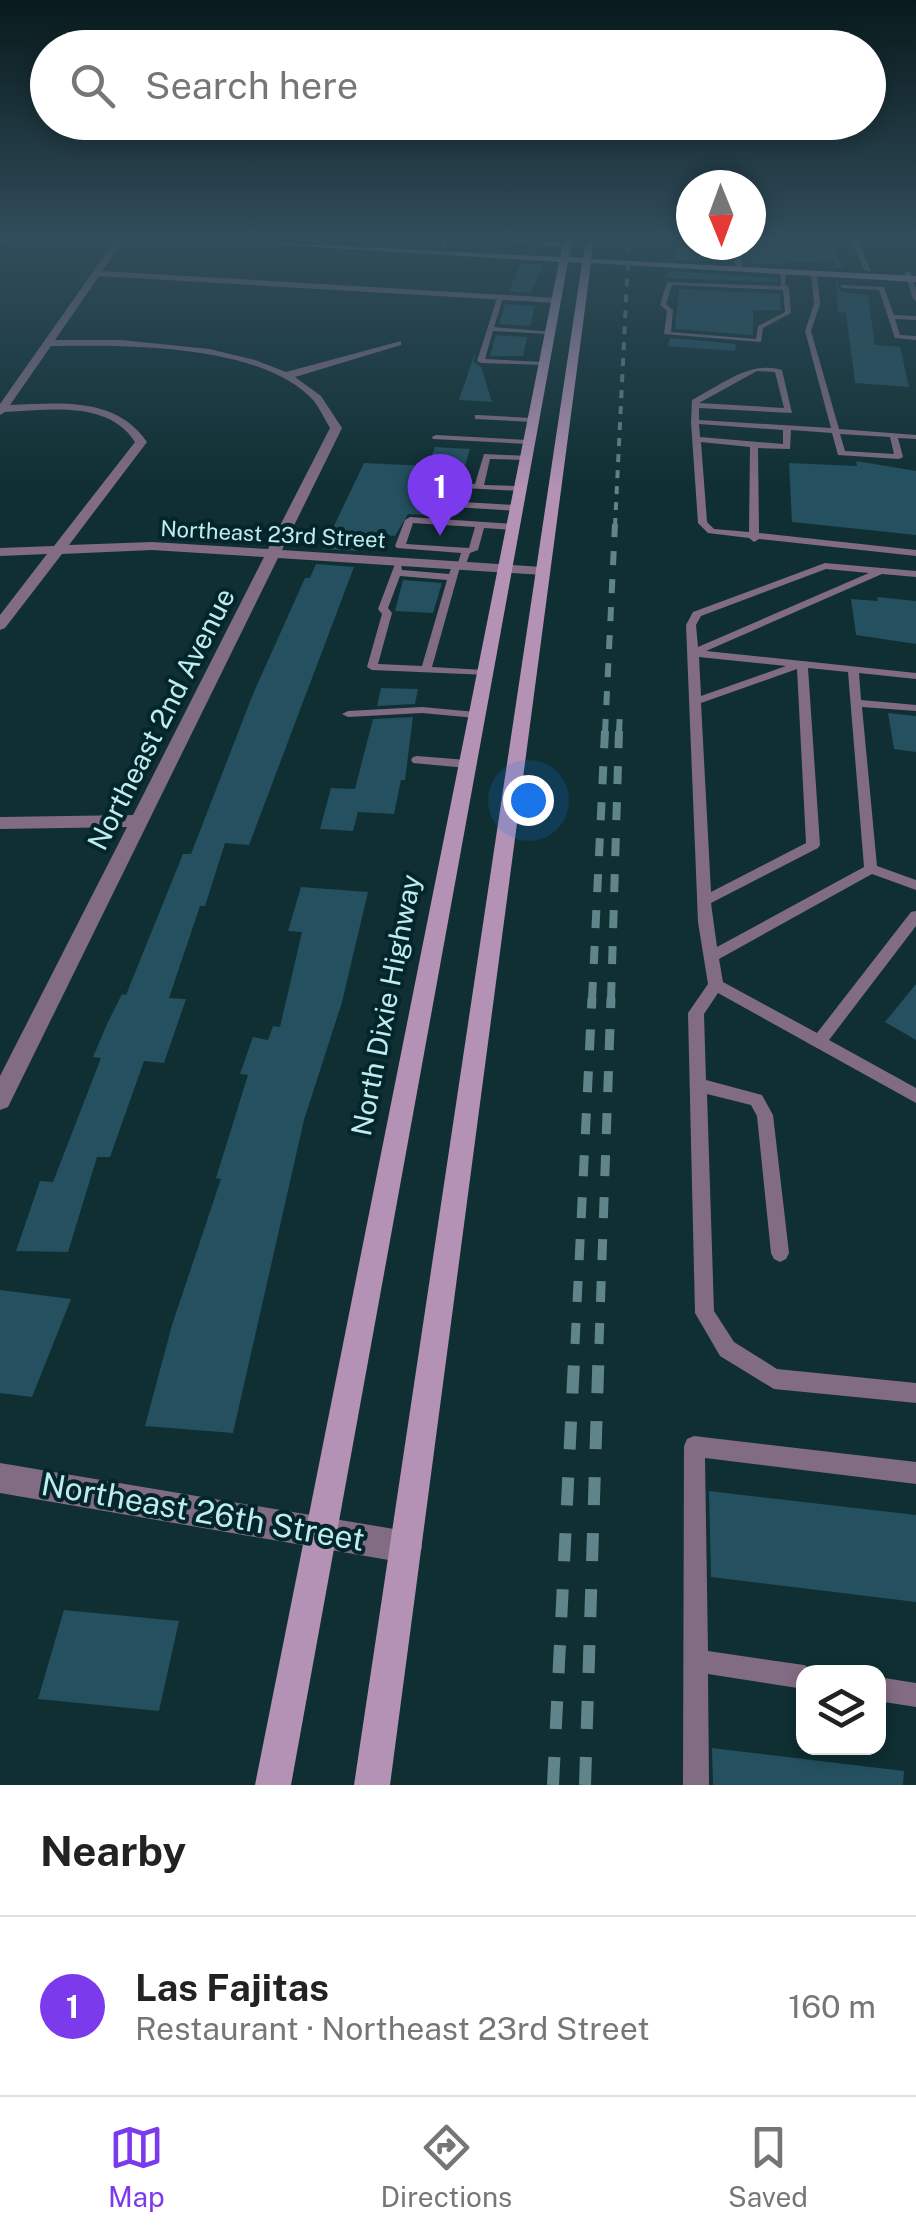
<!DOCTYPE html>
<meta charset="utf-8">
<style>
:root{--surface:#fff;--page:#f6f6f6;--text:#222;--muted:#767676;--line:#e0e0e0;--accent:#7c3aed}
body{margin:0;font-family:"Public Sans",sans-serif;background:var(--page);color:var(--text)}
.controls{position:absolute;right:30px;bottom:30px;display:grid;overflow:hidden;border-radius:20px;box-shadow:0 5px 15px #0003}
.controls button{width:90px;height:90px;display:grid;place-items:center;padding:0;border:0;border-bottom:2px solid var(--line);background:var(--surface);color:var(--text);font:50px sans-serif}
.compass{position:absolute;left:676px;top:170px;width:90px;height:90px;border-radius:50%;background:var(--surface);box-shadow:0 5px 15px #0003;rotate:179deg}
.you{position:absolute;left:528px;top:800px;width:35px;height:35px;margin:-25px;border:8px solid #fff;border-radius:50%;background:#1a73e8;box-shadow:0 0 0 15px #1a73e833}
.badge{display:grid;place-items:center;width:65px;height:65px;border-radius:50%;background:var(--accent);color:#fff;font-size:32px;font-weight:700}
.pin{position:absolute;translate:-50% -82px;filter:drop-shadow(0 2px 5px #0008)}
.pin::after{content:'';position:absolute;top:52px;width:35px;height:30px;background:inherit;clip-path:polygon(0 0,100% 0,50% 100%)}
.list{margin:0;padding:0;list-style:none}
h2{display:flex;justify-content:space-between;align-items:center;height:130px;margin:0;padding:0 40px;font-size:42px}
h2 small{font-size:32px;font-weight:400;color:var(--muted)}
.list li{display:grid;grid-template-columns:65px 1fr auto;gap:30px;align-items:center;box-sizing:border-box;height:180px;padding:0 40px;border-top:2px solid var(--line)}
.list b{display:block;font-size:38px;white-space:nowrap}
.list p{margin:0;font-size:32px;white-space:nowrap;color:var(--muted)}
.list em{font-size:32px;font-style:normal;color:var(--muted)}
.icon{flex:none;width:55px;height:55px;fill:none;stroke:currentColor;stroke-width:2;stroke-linecap:round;stroke-linejoin:round}
.map{position:relative;flex:none;width:916px;height:1785px;overflow:hidden}
.search{position:absolute;background:var(--surface);box-shadow:0 5px 15px #0003;left:30px;right:30px;top:30px;height:110px;display:flex;align-items:center;gap:25px;box-sizing:border-box;padding:0 35px;border-radius:55px;color:var(--muted);font-size:38px}
.sheet{height:310px;background:var(--surface)}
nav{display:flex;justify-content:space-around;align-items:center;box-sizing:border-box;height:140px;border-top:2px solid var(--line);background:var(--surface);font-size:28px;color:var(--muted)}
nav a{display:grid;justify-items:center;gap:5px}
nav .on{color:var(--accent)}
.map>svg:first-child{display:block}
</style>
<div class="map">
<svg width="916" height="1785" viewBox="0 0 916 1785">
<rect width="100%" height="100%" fill="#0f2f33"/>
<g fill="#245060">
<path d="M751,239h80l12,29h-9v-7l-82,3z"/>
<path d="M679,245h29l2,16 -36,-1z"/>
<path d="M521,263l22,2 -12,28 -22,-2z"/>
<path d="M669,271l108,7v4l-110,-4z"/>
<path d="M836,281h4l-4,3 6,8 26,3 7,50 25,2 9,40 -54,-4 -9,-70 -8,-1z"/>
<path d="M679,289l101,5 1,16h-28v25l-78,-6z"/>
<path d="M505,304l30,2 -5,20 -31,-2z"/>
<path d="M496,335l31,2 -4,19h-33z"/>
<path d="M670,338l66,6 -1,7 -67,-5z"/>
<path d="M476,350l-2,12 7,5 11,35 -33,-2z"/>
<path d="M435,447l35,2 -9,30 -13,-1 -8,6 5,7h13l-2,7 -28,-2 -7,5 4,8 27,2 -1,5 -43,-2 -13,22 -21,-2 -3,8 -8,-2 -4,11 -36,-2 41,-86 64,3z"/>
<path d="M856,461l60,10v64l-124,-13 -3,-59 68,3z"/>
<path d="M316,564l38,3 -105,278 -24,-2 -20,63h-5l-31,92 17,1 -22,64 -20,-2 -34,96h-13l-29,95 -52,-1 24,-70 13,1 48,-124 -8,-1 14,-33 15,-30 4,1 57,-141h8l62,-160 52,-116h5z"/>
<path d="M403,580l39,3 -9,30 -38,-2z"/>
<path d="M877,597l39,4v43l-60,-9 -5,-36 27,2z"/>
<path d="M381,688l37,1 -3,15 -38,2z"/>
<path d="M888,713l28,3v36l-22,-3z"/>
<path d="M413,717l-8,63h-4l-7,34 -36,-2 -5,19 -33,-2 11,-41 24,1 18,-70z"/>
<path d="M301,887l67,5 -26,110 -38,118 -71,313 -88,-7 27,-101 49,-146 -5,-1 32,-103 -8,-1 13,-37 15,3 5,-14 7,1 22,-95 -14,-1z"/>
<path d="M916,984v56l-31,-18z"/>
<path d="M0,1290l71,9 -39,98 -32,-4z"/>
<path d="M709,1491l207,24v87l-205,-25z"/>
<path d="M64,1610l115,11 -20,90 -121,-12z"/>
<path d="M712,1748l192,23 -1,14h-190z"/>
</g>
<g fill="none" stroke-linecap="round" stroke-linejoin="round">
<g fill="#826c83" fill-rule="evenodd">
<path d="M336,239h6l-4,4z"/>
<path d="M445,239h6l-6,9 -3,-2z"/>
<path d="M499,239l68,4 3,2 -3,2 -85,-7z"/>
<path d="M783,270l3,2 -1,12 4,4 2,25 -28,15 -2,14 -97,-8 3,-23 -7,-6 7,-23 114,4 -1,-14zM672,285l111,5 2,22 -27,14 -2,13 -85,-7 2,-22 -7,-6z"/>
<path d="M814,271l3,2 3,31 -9,27 28,98 77,6v4l-18,-1 5,19 -4,2 -61,-4 -6,-22 -41,-3 -1,19 -32,-1 1,85 157,17v6l-157,-17 -5,3 -5,-4 -41,-5 -10,-10 -7,-101 1,-22c28,-14 58,-40 90,-30l10,43 -93,-5v12l132,8 -26,-97 9,-27 -3,-31zM757,371l18,1 9,36 -85,-5zM699,424l84,6v14l-83,-7zM840,434l50,3 4,17 -49,-3zM701,442l49,5 -1,85 -35,-3 -7,-7z"/>
<path d="M908,271l3,2 5,16v12l-3,-2 -8,-26z"/>
<path d="M840,285l44,2 10,28 22,1v4l-21,-1 5,16 16,1v4l-21,-2 -16,-48 -37,-2z"/>
<path d="M500,296l3,2 -9,29 58,5 -3,2 -56,-3 -8,28 58,3 2,3 -64,-2 -4,-2 20,-63z"/>
<path d="M478,415l54,3 4,2 -4,2 -57,-3v-4z"/>
<path d="M436,435l92,5 4,2 -4,2 -95,-5 -1,-2z"/>
<path d="M484,454l44,2v4h-3l-35,-1 -6,26 35,1 3,1v4l-77,-4 -1,-2 4,-3 27,2z"/>
<path d="M428,500l88,5 4,3 -4,3 -91,-6v-4z"/>
<path d="M410,517l102,7 5,3 -5,3 -28,-2 -6,22 -8,3 -5,14h-5l-28,100 52,3 4,1v4l-116,-5 -5,-3 15,-53 -4,-5 17,-45h6l1,6 47,4 4,-11h5l3,-10 -64,-5 -2,-2 10,-26zM413,523l62,4 -6,21 -63,-4zM400,576l47,4 -25,86 -44,-2 14,-51 -4,-5z"/>
<path d="M825,563l91,8v6l-34,-3 -176,77 210,22v6l-57,-6 2,27 55,5v6l-54,-4 15,159 39,14v10l-44,-16 -153,85 4,23 94,51 94,-121 5,-1v15l-87,114 87,48v15l-198,-110 -14,21 2,66 56,15 11,20 16,138 -3,6 -6,3 -6,-3 -3,-6 -14,-137 -6,-11 -44,-11 7,217 20,31 43,27 139,14v20l-142,-14 -54,-33 -25,-43 -7,-300 20,-29 -10,-62 -12,-297 7,-13zM826,569l43,4 -171,74 -2,-22 5,-9zM699,657l87,9 -85,30zM808,668l40,4 16,195 -147,80 -6,-44 107,-55 2,-3zM797,669l9,174 -95,49 -10,-189z"/>
<path d="M422,707l54,5 6,3 -6,3 -54,-5 -74,4 -6,-3 6,-3z"/>
<path d="M417,756l50,4 6,4 -6,4 -54,-5 -2,-3 2,-3z"/>
<path d="M694,1436l222,26v22l-211,-26 3,193 96,14 8,4 2,3h-10v17l-96,-15 1,111h-26l1,-339 3,-7z"/>
<path d="M878,1677l38,6v24l-38,-6z"/>
</g>
<g fill="#826c83" fill-rule="evenodd">
<path d="M116,239h8l-22,32 456,27 -3,5 -456,-27 -44,64h66l88,9 46,11 31,12 115,-31v4l-106,32 26,19 21,32 -60,122 261,17 7,4 -7,4 -265,-17 -270,549 -8,3v-34l127,-249 -127,2v-12l133,-2 131,-258 -112,-7 -90,4 -57,74 -5,2v-15l47,-61 -47,2v-8l54,-2 81,-104c-27,-42 -86,-32 -130,-30l-5,3v-11zM51,346c72,-1 211,-3 263,55 6,8 11,19 16,27l-62,121 -116,-7 -83,3 78,-103c-31,-46 -88,-39 -137,-37z"/>
<path d="M850,239h8l13,33 -7,-2z"/>
<path d="M732,245h8l3,26 -7,-2z"/>
<path d="M0,1463l406,68 11,5 5,11 -5,11 -11,5 -406,-70z"/>
</g>
<g fill="#b492b6" fill-rule="evenodd">
<path d="M0,239h23l-23,4z"/>
<path d="M190,239l370,18 4,-18h8l-3,18 14,1 3,-19h8l-3,20 325,17v6l-325,-19 -201,1522h-36l228,-1522 -14,-1 -277,1523h-36l304,-1523z"/>
</g>
<path stroke="#5f858a" stroke-width="4" stroke-dasharray="8 8" stroke-linecap="butt" d="M615,526l14,-287"/>
<g stroke="#5f858a" stroke-width="6" stroke-dasharray="14 14" stroke-linecap="butt">
<path d="M605,733l10,-209"/>
<path d="M619,733l1,-22"/>
</g>
<g stroke="#5f858a" stroke-width="8" stroke-dasharray="18 18" stroke-linecap="butt">
<path d="M592,1000l13,-269"/>
<path d="M611,1000l8,-269"/>
</g>
<g stroke="#5f858a" stroke-width="9" stroke-dasharray="21 21" stroke-linecap="butt">
<path d="M575,1344l17,-346"/>
<path d="M599,1344l12,-346"/>
</g>
<g stroke="#5f858a" stroke-width="12" stroke-dasharray="28 28" stroke-linecap="butt">
<path d="M553,1785l22,-444"/>
<path d="M585,1785l14,-444"/>
</g>
</g>
<linearGradient id="sky" x2="0" y2="1"><stop stop-color="#081a1c"/><stop offset="0.49" stop-color="#314d5b"/><stop offset="1" stop-color="#314d5b" stop-opacity="0"/></linearGradient>
<rect width="916" height="489" fill="url(#sky)"/>
<g text-anchor="middle" stroke-width="8" stroke-linejoin="round" paint-order="stroke">
<g font-size="22" fill="#beecf1" stroke="#042529">
<text transform="translate(273 534) rotate(3)" y="8">Northeast 23rd Street</text>
</g>
<g font-size="28" fill="#beecf1" stroke="#042529">
<text transform="translate(161 719) rotate(-63)" y="10">Northeast 2nd Avenue</text>
<text transform="translate(386 1005) rotate(-79)" y="10">North Dixie Highway</text>
</g>
<g font-size="32" fill="#beecf1" stroke="#042529">
<text transform="translate(203 1512) rotate(10)" y="11">Northeast 26th Street</text>
</g>
</g>
</svg>
<div class="controls">
<button><svg class="icon" aria-label="layers" viewBox="0 0 24 24"><path d="M12 4l9 5-9 5-9-5zM3 14l9 5 9-5"/></svg></button>
</div>
<svg class="compass" viewBox="-18 -18 36 36"><path d="M0-13l5 13h-10z" fill="#e53935"/><path d="M0 13l5-13h-10z" fill="#767676"/></svg>
<div class="you"></div>
<div class="pin badge" style="left:440px;top:536px">1</div>
<div class="search"><svg class="icon" aria-label="search" viewBox="0 0 24 24"><circle cx="10" cy="10" r="6"/><path d="M15 15l6 6"/></svg>Search here</div>
</div>
<section class="sheet">
<h2>Nearby<small></small></h2>
<ul class="list">
<li><span class="badge">1</span><div><b>Las Fajitas</b><p>Restaurant · Northeast 23rd Street</p></div><em>160 m</em></li>
</ul>
</section>
<nav>
<a class="on"><svg class="icon" aria-label="map" viewBox="0 0 24 24"><path d="M3 6l6-2 6 2 6-2v14l-6 2-6-2-6 2zM9 4v14M15 6v14"/></svg>Map</a>
<a><svg class="icon" aria-label="directions" viewBox="0 0 24 24"><path d="M12 3l9 9-9 9-9-9zM9 14v-3h6M13 9l2 2-2 2"/></svg>Directions</a>
<a><svg class="icon" aria-label="saved" viewBox="0 0 24 24"><path d="M7 4h10v16l-5-4-5 4z"/></svg>Saved</a>
</nav>
